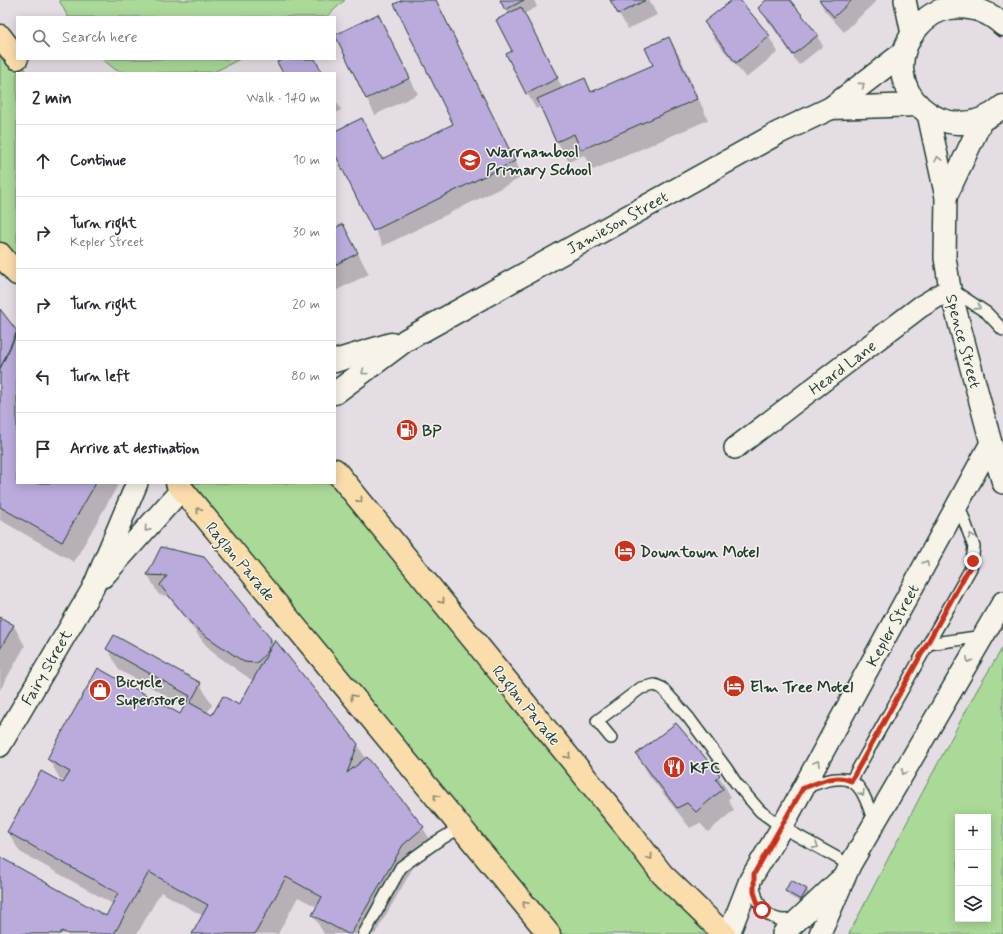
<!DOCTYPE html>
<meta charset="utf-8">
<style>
:root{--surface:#fff;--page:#f7f7f7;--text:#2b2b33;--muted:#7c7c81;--line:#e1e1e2}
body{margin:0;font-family:Mynerve,sans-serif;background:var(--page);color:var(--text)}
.controls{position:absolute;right:12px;bottom:12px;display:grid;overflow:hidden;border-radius:0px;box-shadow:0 2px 10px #0003}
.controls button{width:36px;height:36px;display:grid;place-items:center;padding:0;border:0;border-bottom:1px solid var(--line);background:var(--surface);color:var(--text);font:20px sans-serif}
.stop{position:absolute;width:12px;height:12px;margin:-9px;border:3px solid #c8321e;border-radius:50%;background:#fff}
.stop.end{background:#c8321e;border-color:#fff;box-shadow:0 1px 4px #0008}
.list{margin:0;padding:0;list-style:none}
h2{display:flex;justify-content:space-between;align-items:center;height:52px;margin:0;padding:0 16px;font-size:17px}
h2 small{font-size:13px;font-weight:400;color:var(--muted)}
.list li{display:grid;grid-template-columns:26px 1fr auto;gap:12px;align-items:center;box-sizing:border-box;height:72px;padding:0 16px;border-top:1px solid var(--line)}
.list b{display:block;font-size:15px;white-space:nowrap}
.list p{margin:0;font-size:13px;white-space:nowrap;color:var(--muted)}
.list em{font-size:13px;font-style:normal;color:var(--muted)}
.icon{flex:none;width:22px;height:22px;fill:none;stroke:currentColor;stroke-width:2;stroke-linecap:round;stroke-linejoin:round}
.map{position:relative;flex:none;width:1003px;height:934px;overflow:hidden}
.search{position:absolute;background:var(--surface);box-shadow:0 2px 10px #0003;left:16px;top:16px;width:320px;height:44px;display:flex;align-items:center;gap:10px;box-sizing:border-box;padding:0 14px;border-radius:0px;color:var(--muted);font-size:15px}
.panel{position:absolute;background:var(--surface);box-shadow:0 2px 10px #0003;left:16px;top:72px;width:320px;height:412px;border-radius:0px}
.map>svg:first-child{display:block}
</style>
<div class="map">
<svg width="1003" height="934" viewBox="0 0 1003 934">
<rect width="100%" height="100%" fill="#e5dde4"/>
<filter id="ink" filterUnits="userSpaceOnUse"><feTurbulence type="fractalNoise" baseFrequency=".025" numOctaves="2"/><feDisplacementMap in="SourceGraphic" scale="8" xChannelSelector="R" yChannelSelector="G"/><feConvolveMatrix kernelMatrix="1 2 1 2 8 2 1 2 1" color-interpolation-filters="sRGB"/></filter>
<g filter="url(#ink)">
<g fill="#abd998" stroke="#658b66" fill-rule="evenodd">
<path d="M59,0h286l-19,17h-258z"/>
<path d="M0,36l28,37h-11v201l-17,-20z"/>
<path d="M102,59h138l-26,13 -88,1 -10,-3z"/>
<path d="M177,483h158l389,451h-175z"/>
<path d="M1003,647v287h-154l72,-139 56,-105zM958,817h30v102h-30z"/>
</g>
<g fill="#0003">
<path d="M406,0h30l87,177 -140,69 -48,-95v-19l27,-13 22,45 71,-39z"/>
<path d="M501,0h33l3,7 -13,7 39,75 21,-10 8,13 62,-27 15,-26 12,20 27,61 -115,50 -9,-15 -15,7 -12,-21 -15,-35 -6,3 -9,-16 -14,-42 -4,-37z"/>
<path d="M611,0h38l8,15 -29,14z"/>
<path d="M734,0h4l31,37 9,15 -32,26 -32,-40 -9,-16z"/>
<path d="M768,0h20l29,36 6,10 -24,19 -40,-57z"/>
<path d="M819,0h58l-33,32 -19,-21z"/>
<path d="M378,15l40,79 -43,21 -39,-79z"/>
<path d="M335,99l6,11 -6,3z"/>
<path d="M335,229l19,17 15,28 -34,17z"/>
<path d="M0,311l17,21v151h102l-45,79 -74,-42z"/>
<path d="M162,549l109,90 3,6 2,-4 82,104 8,14 57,69 12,20 -21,18 -39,68h-51l-11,-19 4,-8 -19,-10 -20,37h-85l10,-18 -42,-24 -24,42h-137v-76l106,59 7,-13 -93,-52 -12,-20 56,-47 1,-3 -5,-3 -12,-21 132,-43 5,-9 -66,-36 -11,-21 92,35 12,21 -5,8 5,3 27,-10 14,-25 -37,-26 -11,-11 -37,-48 -9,-1 -11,-20z"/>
<path d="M0,618l14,8 11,20 -25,44z"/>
<path d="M675,724l44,52 12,21 -3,2 6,11 -26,22 -8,-9 -10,5 -41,-53 -12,-21z"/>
<path d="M807,889l2,5 -5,10 -15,-8 -3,-5z"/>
</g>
<g fill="#baabdc" stroke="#1f3d34">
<path d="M403,0h33l79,161 -142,70 -38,-77v-23l27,-13 20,41 71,-35 -59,-120z"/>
<path d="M500,0h24l-19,10z"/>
<path d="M610,0h36l-28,14z"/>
<path d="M732,0h8l30,36 -34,27 -32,-41z"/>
<path d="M766,0h24l28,35 -25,20 -20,-30 -15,-17z"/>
<path d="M819,0h33l-18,17z"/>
<path d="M521,7l37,71 -32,16 -20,-40 6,-3 -16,-31z"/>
<path d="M378,14l32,64 -44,21 -31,-64z"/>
<path d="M669,37l28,62 -116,51 -7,-16 -18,8 -19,-43 48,-21 6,14 62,-27 -8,-17z"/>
<path d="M284,59h31l7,14h-39l-6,-11z"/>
<path d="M343,224l15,29 -23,12v-37z"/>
<path d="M0,309l17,22 -17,38z"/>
<path d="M17,333v150h79l-34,59 -62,-35v-138z"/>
<path d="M161,547l43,10 67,82 -3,12 -11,12 -13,-1 -41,-28 -12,-11 -31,-38 7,-9 -20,-1z"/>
<path d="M0,617l14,8 -14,24z"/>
<path d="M114,635l87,48 -11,20 22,12 11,-19 16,9 36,-65 83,104 -11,29 20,-16 57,70 -21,18 -52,89h-3l-36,-19 10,-18 -36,-20 -31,57h-63l16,-29 -59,-33 -35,62h-46l-6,-3 -2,3h-60v-77l106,59 12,-23 -111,-61 34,-61 22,12 7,-11 -23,-13 51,-91 82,46 10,-18 -84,-47z"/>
<path d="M676,723l44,52 -4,4 7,10 -27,23 -9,-9 -10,5 -41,-54z"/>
<path d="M791,880l16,9 -6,11 -16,-9z"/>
</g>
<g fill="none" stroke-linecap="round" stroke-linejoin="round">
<g stroke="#1f3d34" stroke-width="14">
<g id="service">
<path d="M951,289l36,24 16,17"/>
<path d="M928,644l55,-8"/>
<path d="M611,738l-14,-17 44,-33 14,-3 7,3 26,29 38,51 10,15 24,28 22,16 68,38"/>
<path d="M851,781l120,-213 3,-21 -16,-44"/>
<path d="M804,788c46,-17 55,-14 70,35"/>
<path d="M754,881c0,24 17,46 43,37"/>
<path d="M364,934l37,-67 35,-25 25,-15"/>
</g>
</g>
<g stroke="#1f3d34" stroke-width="24">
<g id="minor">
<path d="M905,0l7,34"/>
<path d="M928,114l18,83 -1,61 5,31 41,154 12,40"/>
<path d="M946,197l36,-77"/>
<path d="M735,448l185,-141 30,-18"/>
<path d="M103,577l79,-88"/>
<path d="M0,746l93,-158 44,-105"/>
<path d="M729,934l21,-54 32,-53 209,-384"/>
<path d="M783,934l56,-53"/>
<path d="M820,934l30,-69 153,-263"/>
</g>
</g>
<g stroke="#1f3d34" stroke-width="25">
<g id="tertiary">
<path d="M1003,25c-15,-14 -33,-20 -53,-17 -13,2 -25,10 -33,20 -48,58 30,128 86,78"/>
<path d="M831,108l86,-3"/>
<path d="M335,361l56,-17"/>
<path d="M335,393l71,-53 372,-207 53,-25 72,-55"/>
</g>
</g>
<g stroke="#1f3d34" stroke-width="25">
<g id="trunk">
<path d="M0,36l17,22"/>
<path d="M0,254l17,20"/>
<path d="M335,470l291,357 36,47 62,60"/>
<path d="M177,483l372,451"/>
</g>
</g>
<use href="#service" stroke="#f7f3e8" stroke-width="11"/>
<use href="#minor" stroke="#f7f3e8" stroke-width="21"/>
<use href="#tertiary" stroke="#f7f3e8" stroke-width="22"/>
<use href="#trunk" stroke="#fbddab" stroke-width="22"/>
</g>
<defs><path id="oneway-chevron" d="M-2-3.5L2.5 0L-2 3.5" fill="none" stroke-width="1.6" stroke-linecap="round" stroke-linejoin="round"/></defs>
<g stroke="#8b988e">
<use href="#oneway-chevron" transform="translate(862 85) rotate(-37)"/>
<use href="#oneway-chevron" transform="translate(938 159) rotate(-103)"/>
<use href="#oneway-chevron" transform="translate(978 307) rotate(33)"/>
<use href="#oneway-chevron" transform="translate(364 372) rotate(143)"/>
<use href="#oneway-chevron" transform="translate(147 529) rotate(132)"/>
<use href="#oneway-chevron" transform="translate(971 536) rotate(-109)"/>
<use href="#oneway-chevron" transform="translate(926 563) rotate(-61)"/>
<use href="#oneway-chevron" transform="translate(969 660) rotate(120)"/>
<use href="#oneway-chevron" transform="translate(817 763) rotate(-61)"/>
<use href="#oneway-chevron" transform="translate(904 772) rotate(120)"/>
<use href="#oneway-chevron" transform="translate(862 793) rotate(58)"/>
<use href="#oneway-chevron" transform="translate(816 846) rotate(29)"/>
</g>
<g stroke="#82856a">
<use href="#oneway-chevron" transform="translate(360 500) rotate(51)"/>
<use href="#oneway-chevron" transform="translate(199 510) rotate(-128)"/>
<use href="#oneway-chevron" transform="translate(442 601) rotate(51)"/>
<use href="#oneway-chevron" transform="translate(353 697) rotate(-130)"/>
<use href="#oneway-chevron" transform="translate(568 756) rotate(51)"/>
<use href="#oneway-chevron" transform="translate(436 797) rotate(-130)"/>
<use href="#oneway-chevron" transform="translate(650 857) rotate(53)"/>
<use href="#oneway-chevron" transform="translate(525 904) rotate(-130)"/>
</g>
</g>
<g fill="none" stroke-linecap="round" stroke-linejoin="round" filter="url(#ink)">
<path stroke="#c8321e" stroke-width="5" d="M762,910l-4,-6 -4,-12v-18l49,-86c15,-5 33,-15 48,-7l122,-220"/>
</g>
<defs>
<g id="school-disc" transform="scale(1.15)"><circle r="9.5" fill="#c8321e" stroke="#f7f3e8"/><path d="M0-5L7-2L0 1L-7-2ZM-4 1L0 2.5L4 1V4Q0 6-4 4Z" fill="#fff"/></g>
<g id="fuel-disc" transform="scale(1.15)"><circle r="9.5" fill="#c8321e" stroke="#f7f3e8"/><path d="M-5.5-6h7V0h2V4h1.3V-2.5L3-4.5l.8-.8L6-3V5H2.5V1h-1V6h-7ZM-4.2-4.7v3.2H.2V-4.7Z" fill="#fff"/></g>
<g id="hotel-disc" transform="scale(1.15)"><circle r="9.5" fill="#c8321e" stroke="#f7f3e8"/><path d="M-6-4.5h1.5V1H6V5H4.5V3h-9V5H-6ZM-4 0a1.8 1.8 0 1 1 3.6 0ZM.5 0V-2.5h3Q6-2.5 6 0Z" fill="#fff"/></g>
<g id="shop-disc" transform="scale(1.15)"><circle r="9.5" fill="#c8321e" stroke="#f7f3e8"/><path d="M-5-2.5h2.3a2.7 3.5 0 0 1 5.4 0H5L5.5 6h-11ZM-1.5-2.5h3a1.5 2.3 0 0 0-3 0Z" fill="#fff"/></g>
<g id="restaurant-disc" transform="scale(1.15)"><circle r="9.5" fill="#c8321e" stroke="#f7f3e8"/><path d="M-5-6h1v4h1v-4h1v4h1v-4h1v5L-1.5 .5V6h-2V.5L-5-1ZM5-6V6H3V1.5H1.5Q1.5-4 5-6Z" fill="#fff"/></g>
</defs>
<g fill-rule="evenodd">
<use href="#school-disc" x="470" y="160"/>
<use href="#fuel-disc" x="407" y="430"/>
<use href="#hotel-disc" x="625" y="551"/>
<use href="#hotel-disc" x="734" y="686"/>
<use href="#shop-disc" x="100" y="690"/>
<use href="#restaurant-disc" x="674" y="767"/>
</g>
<g text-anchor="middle" stroke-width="3" stroke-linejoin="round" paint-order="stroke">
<g font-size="16" font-weight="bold" fill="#1f3d34" stroke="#f7f3e8" text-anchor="start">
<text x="486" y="157">Warrnambool<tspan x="486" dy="18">Primary School</tspan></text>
<text x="422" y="436">BP</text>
<text x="640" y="557">Downtown Motel</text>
<text x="116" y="687">Bicycle<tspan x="116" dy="18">Superstore</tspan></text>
<text x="750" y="692">Elm Tree Motel</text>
<text x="690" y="773">KFC</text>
</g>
<g font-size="16" fill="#1f3d34" stroke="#f7f3e8">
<text transform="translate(617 222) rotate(-29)" y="6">Jamieson Street</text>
<text transform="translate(964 341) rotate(75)" y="6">Spence Street</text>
<text transform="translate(842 367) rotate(-37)" y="6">Heard Lane</text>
<text transform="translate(241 561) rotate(50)" y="6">Raglan Parade</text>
<text transform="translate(892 625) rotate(-61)" y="6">Kepler Street</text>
<text transform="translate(46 667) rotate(-60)" y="6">Fairy Street</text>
<text transform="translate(527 705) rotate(51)" y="6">Raglan Parade</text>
</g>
</g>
</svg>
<div class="controls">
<button>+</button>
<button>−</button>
<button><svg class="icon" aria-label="layers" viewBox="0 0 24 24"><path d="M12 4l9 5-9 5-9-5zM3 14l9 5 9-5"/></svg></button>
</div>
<div class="stop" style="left:762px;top:910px"></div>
<div class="stop end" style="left:973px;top:561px"></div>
<div class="search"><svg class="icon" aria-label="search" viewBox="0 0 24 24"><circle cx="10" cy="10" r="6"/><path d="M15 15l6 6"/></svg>Search here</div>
<section class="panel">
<h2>2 min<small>Walk · 140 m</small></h2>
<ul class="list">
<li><svg class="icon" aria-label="ahead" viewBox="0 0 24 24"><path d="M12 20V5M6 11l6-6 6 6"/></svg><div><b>Continue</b></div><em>10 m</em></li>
<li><svg class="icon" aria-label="right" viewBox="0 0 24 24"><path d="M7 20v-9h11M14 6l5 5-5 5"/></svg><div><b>Turn right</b><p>Kepler Street</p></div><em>30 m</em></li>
<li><svg class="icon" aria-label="right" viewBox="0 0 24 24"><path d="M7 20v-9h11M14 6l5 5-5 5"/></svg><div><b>Turn right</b></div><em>20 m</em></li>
<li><svg class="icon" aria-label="left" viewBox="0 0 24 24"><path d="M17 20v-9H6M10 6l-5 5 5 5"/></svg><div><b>Turn left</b></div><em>80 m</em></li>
<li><svg class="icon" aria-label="arrive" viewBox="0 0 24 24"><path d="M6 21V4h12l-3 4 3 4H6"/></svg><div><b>Arrive at destination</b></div></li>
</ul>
</section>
</div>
